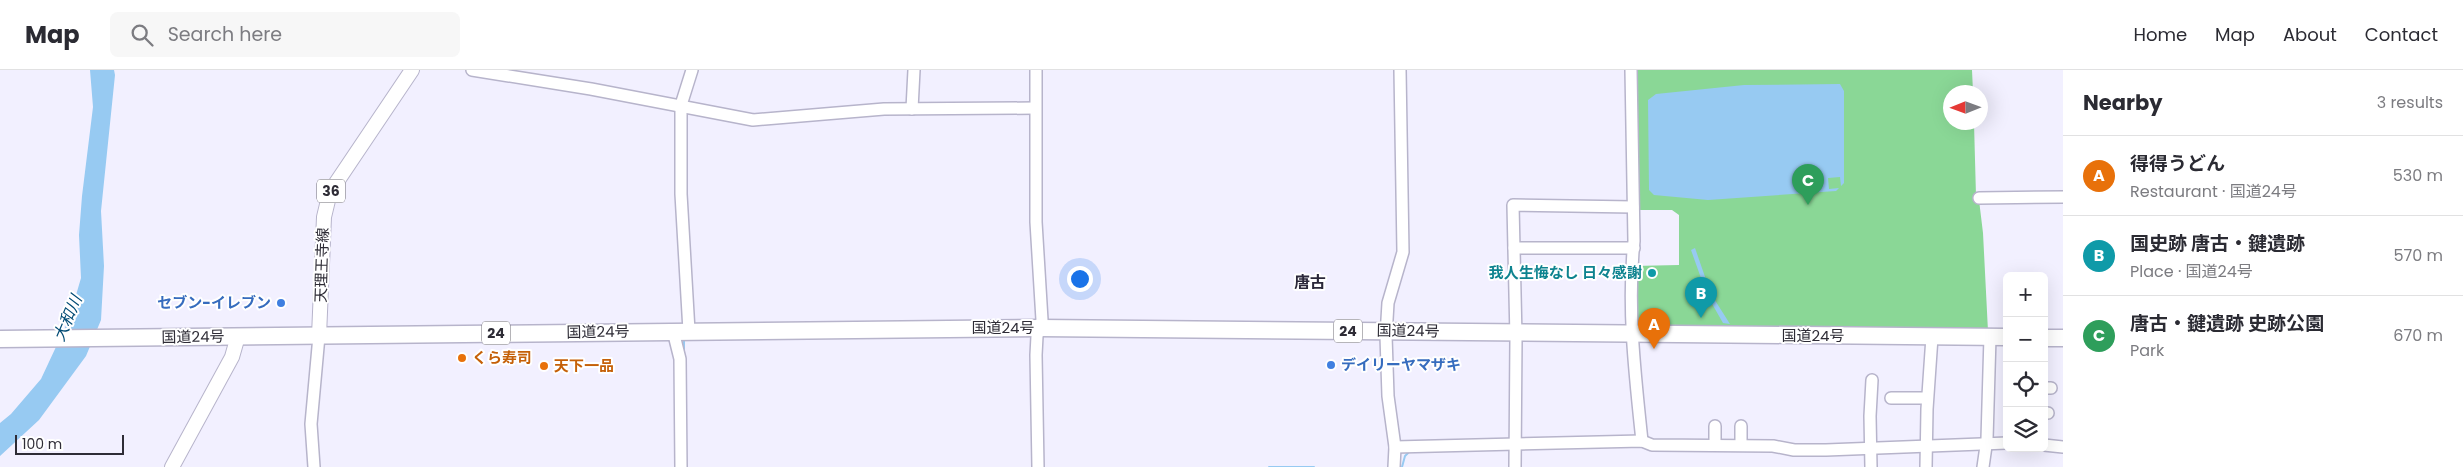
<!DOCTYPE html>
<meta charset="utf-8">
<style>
:root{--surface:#fff;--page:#f7f7f7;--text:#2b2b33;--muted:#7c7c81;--line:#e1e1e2;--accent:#ea580c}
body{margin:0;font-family:Poppins,"Noto Sans JP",sans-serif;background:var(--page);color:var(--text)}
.controls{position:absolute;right:15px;bottom:15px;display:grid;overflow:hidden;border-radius:8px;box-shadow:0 5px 20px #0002}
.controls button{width:45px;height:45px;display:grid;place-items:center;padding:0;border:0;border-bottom:1px solid var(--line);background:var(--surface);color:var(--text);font:25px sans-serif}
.compass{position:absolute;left:1943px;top:15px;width:45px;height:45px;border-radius:50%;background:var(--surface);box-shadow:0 5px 20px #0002;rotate:269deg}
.scale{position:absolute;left:15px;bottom:12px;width:109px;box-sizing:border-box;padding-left:5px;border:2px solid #2e2c36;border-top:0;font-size:14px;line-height:18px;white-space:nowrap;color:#2e2c36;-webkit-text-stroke:4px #fff;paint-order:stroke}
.you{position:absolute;left:1079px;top:208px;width:18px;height:18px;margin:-12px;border:4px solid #fff;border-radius:50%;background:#1a73e8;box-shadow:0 0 0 8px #1a73e833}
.badge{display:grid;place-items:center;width:32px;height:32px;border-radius:50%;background:var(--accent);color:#fff;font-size:16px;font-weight:700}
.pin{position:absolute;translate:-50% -41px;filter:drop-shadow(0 1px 2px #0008)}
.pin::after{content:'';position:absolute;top:26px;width:18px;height:15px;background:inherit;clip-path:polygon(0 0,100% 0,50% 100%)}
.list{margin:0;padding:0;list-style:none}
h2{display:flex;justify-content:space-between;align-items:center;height:65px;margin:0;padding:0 20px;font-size:21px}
h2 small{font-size:16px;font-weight:400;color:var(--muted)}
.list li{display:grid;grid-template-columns:32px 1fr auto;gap:15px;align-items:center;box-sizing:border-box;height:80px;padding:0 20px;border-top:1px solid var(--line)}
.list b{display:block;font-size:19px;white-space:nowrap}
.list p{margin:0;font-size:16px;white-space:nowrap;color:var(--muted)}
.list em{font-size:16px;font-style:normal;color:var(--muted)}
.icon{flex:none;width:28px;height:28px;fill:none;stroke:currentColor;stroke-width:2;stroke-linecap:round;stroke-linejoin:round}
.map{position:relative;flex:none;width:2063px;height:397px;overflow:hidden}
header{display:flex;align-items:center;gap:30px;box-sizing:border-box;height:70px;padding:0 25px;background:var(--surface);border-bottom:1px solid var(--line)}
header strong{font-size:24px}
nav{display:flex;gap:28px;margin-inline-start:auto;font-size:18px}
.search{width:350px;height:45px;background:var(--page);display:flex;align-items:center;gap:12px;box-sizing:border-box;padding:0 18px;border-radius:8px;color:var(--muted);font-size:19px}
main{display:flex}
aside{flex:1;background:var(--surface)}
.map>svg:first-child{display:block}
</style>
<header>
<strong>Map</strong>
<div class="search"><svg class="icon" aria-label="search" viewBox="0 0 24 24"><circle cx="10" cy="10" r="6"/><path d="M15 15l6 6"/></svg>Search here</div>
<nav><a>Home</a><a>Map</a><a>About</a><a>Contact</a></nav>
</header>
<main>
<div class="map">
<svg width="2063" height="397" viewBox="0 0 2063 397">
<rect width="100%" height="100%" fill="#f2f0ff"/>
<path fill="#8ad796" d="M1634,0h338l1,22h-23v30l24,1 2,73 3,4 4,33 5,98 -352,-3 -3,-62 46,-1v-50l-7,-5h-35z"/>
<g fill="#97caf2">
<path d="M90,0h24l1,5 -14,136 3,55 -3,54 -15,36 -47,64 -39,36v-33l11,-9 30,-35 28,-60 12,-41 -2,-43 3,-39 11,-89z"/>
<path d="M1840,14l4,7v92l-3,3 -1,-9 -12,1 1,11 10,-1 -3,3 -128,9 -54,-5 -5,-5 -1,-90 8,-6 88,-9z"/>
<path d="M1695,178l16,46 19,30 -7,-1 -16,-28 -16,-45z"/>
</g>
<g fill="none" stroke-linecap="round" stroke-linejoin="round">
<g stroke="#97caf2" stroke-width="2">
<path d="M684,269v15"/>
<path d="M1269,397h45"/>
<path d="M1402,397l3,-11 4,-4"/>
</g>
<g stroke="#b7b4cb" stroke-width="14">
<g id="minor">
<path d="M472,0l119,19 162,31 131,-11 151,-1"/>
<path d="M1036,0v152l6,98 -5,16 -1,19 2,112"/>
<path d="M1631,0l3,171c-7,66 1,134 8,200"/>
<path d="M912,39l2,-39"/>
<path d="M1979,128l84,-1"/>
<path d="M1514,178h120"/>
<path d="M673,261l7,28 1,108"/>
<path d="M689,261l-8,-137v-89l11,-35"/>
<path d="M2044,318h7"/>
<path d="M1891,328h36"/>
<path d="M2044,343h4"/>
<path d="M1715,356v19"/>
<path d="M1741,356v19"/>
<path d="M2044,375l19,2"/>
<path d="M1395,377l247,-6 10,4 121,1 21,4h32l181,-7"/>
<path d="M314,397l-3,-43 8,-88"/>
<path d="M1394,397l1,-20 -7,-51 -2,-60 2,-33 15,-51 -3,-182"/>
<path d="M1515,397l1,-129 -3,-133 120,2"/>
<path d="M1871,397l-1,-51 2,-36"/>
<path d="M1926,397l1,-58 5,-72"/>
<path d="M1983,397l4,-28 3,-102"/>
</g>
</g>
<g stroke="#b7b4cb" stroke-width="16">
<g id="major">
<path d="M319,266l5,-119 6,-25 82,-122"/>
<path d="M172,397l60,-110 6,-21"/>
</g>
</g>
<g stroke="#b7b4cb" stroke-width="19">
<g id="highway">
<path d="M2044,268h19"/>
<path d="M0,269l1040,-11 967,9"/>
</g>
</g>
<use href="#minor" stroke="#fff" stroke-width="11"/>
<use href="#major" stroke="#fff" stroke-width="14"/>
<use href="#highway" stroke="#fff" stroke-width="16"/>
</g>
<circle fill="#0f9aa8" stroke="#fff" stroke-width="2" cx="1652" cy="203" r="5"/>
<g fill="#3f7fe0" stroke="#fff" stroke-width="2">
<circle cx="281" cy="233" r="5"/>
<circle cx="1331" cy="295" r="5"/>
</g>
<g fill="#e8710a" stroke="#fff" stroke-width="2">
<circle cx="462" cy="288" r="5"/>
<circle cx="544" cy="296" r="5"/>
</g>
<g text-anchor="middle" stroke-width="4" stroke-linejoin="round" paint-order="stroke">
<g fill="#fff" stroke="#6d6b72" stroke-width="1">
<rect x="317" y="109.5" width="28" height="23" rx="4"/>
<rect x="1334" y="249.5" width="28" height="23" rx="4"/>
<rect x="482" y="251.5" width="28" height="23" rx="4"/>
</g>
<g font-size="14" font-weight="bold" fill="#2e2c36">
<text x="331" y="126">36</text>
<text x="1348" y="266">24</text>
<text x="496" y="268">24</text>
</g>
<g font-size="15" fill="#2e2c36" stroke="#fff">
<text transform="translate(322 195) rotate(-88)" y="5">天理王寺線</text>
<text x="1003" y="263">国道24号</text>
<text transform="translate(1408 261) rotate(1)" y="5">国道24号</text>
<text transform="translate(598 262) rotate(-1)" y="5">国道24号</text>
<text x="1813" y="271">国道24号</text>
<text transform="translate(193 267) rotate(-1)" y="5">国道24号</text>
</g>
<g font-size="15" font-weight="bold" fill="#0d838f" stroke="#fff" text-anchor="end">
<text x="1642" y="208">我人生悔なし 日々感謝</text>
</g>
<g font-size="15" font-weight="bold" fill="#366cbe" stroke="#fff" text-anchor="end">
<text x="271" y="238">セブン-イレブン</text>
<text x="1341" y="300" text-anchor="start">デイリーヤマザキ</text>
</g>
<g font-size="15" font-weight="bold" fill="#c56008" stroke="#fff" text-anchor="start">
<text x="472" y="293">くら寿司</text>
<text x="554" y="301">天下一品</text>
</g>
<g font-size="16" font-weight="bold" fill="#2b283a" stroke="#fff">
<text x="1310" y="218">唐古</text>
</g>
<g font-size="16" font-style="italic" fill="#004a74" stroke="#fff">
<text transform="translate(67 248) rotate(-67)" y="6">大和川</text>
</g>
</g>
</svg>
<div class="controls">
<button>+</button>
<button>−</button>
<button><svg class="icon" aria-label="locate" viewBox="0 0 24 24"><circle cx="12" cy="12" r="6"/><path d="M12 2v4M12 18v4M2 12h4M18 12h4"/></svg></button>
<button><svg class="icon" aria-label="layers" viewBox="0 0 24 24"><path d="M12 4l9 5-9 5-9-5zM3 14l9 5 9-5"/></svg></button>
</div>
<svg class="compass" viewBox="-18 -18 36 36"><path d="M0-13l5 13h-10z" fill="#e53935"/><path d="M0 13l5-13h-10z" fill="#7c7c81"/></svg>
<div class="scale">100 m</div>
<div class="you"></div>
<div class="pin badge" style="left:1654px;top:279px;background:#e8710a">A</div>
<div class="pin badge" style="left:1701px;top:248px;background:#0f9aa8">B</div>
<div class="pin badge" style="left:1808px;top:135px;background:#2e9e5b">C</div>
</div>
<aside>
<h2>Nearby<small>3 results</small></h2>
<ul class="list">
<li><span class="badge" style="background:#e8710a">A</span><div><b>得得うどん</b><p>Restaurant · 国道24号</p></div><em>530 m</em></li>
<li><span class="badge" style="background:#0f9aa8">B</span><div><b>国史跡 唐古・鍵遺跡</b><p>Place · 国道24号</p></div><em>570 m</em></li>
<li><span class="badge" style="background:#2e9e5b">C</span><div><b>唐古・鍵遺跡 史跡公園</b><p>Park</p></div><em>670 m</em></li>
</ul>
</aside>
</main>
